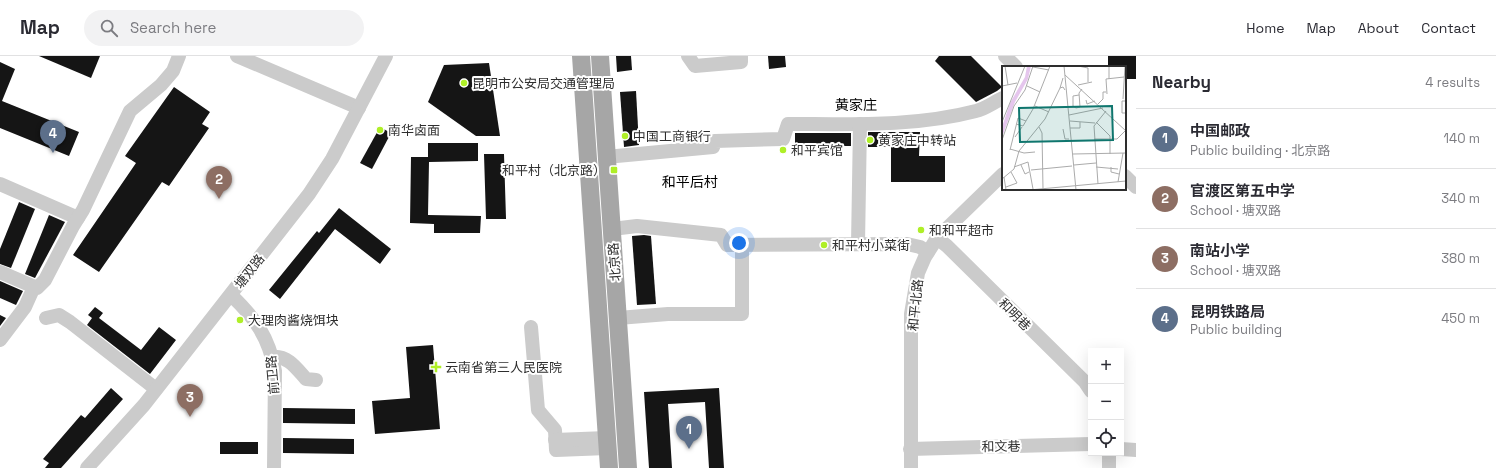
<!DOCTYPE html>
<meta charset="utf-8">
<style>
:root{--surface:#fff;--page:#f2f2f3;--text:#2b2b33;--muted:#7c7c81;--line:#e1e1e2;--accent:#66832e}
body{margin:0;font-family:"Space Grotesk","Noto Sans SC",sans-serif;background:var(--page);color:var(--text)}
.controls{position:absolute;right:12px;bottom:12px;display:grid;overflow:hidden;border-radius:0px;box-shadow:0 4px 16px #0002}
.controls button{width:36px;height:36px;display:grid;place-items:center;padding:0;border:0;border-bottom:1px solid var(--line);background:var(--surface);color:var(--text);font:20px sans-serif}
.you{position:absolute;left:739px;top:187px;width:14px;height:14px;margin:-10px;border:3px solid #fff;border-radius:50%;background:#1a73e8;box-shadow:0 0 0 6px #1a73e833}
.badge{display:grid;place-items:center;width:26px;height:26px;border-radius:50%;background:var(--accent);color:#fff;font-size:13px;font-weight:700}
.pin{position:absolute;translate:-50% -33px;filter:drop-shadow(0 1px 2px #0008)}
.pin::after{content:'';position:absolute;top:21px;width:14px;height:12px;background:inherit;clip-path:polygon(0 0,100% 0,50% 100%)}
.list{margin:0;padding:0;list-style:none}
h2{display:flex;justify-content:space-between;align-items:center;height:52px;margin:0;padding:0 16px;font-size:17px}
h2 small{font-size:13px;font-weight:400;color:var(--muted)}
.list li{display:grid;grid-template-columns:26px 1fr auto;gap:12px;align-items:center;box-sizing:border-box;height:60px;padding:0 16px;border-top:1px solid var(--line)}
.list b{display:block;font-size:15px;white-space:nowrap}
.list p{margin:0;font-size:13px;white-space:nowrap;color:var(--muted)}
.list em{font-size:13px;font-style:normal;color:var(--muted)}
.icon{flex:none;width:22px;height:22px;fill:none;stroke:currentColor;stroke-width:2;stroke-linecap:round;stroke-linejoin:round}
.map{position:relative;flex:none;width:1136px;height:412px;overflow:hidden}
header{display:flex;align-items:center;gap:24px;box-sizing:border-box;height:56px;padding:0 20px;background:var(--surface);border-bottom:1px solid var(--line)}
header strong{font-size:19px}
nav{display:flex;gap:22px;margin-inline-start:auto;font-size:14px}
.search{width:280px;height:36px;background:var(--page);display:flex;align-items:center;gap:10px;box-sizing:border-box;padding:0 14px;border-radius:22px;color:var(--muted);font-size:15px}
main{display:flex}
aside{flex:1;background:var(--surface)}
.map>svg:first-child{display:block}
</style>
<header>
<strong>Map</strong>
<div class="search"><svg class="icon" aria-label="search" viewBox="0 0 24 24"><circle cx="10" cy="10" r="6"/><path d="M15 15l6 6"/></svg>Search here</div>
<nav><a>Home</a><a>Map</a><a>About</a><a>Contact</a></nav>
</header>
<main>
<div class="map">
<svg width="1136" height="412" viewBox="0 0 1136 412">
<rect width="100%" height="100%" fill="#fff"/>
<g fill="#151515">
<path d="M39,0h61l-9,22z"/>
<path d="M616,0h15l1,14 -15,2z"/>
<path d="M768,0h17l1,11 -17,2z"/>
<path d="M939,0h32l31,31 -5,4 -21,11 -41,-41z"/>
<path d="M1108,0h28v23h-11v-12h-17z"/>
<path d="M0,6l15,7 -13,32 77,31 -10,24 -69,-28z"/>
<path d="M489,7l11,73h-24l-48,-34 16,-37z"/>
<path d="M174,31l36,25 -8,12 7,4 -40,58 -7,-4 -63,90 -26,-17 63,-92 -11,-7z"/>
<path d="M636,35l3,54 -15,2 -4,-55z"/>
<path d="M380,71l11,6 -19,36 -12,-6z"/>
<path d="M868,76h52l-1,24h26v26h-54v-35h-23z"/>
<rect x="795" y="77" width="56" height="13"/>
<path d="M428,87h50v18l-49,1 -1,53 53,1 -1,17h-46v-9l-24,-1 1,-66h17z"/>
<path d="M484,98h20l2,65h-20z"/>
<path d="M19,146l16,7 -24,59 -11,-4v-15z"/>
<path d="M339,152l52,41 -11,15 -45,-35 -55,70 -11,-9 48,-59 2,2z"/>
<path d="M49,159l16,7 -30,56 -10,-4z"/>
<path d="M644,179l7,1 5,68 -19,1 -5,-69z"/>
<path d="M0,225l23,10 -7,14 -16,-7z"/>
<path d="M95,251l8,6 -4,5 42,32 18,-23 17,13 -26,34 -63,-49 5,-7 -4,-3z"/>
<path d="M0,259l6,3 -6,8z"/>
<path d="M433,289l7,84 -65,5 -3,-33 38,-3 -4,-51z"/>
<path d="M111,332l12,11 -62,69h-16l4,-5 -6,-4 38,-44 4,3z"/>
<path d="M719,332l5,80h-15l-4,-66 -37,2 4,64h-23l-5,-76z"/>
<path d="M283,352l72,1v15l-72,-1z"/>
<path d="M283,382l71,1v15l-71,-1z"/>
<rect x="220" y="386" width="38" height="12"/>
</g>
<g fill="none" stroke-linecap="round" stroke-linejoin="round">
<g stroke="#cbcbcb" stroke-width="14">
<path d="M237,0l122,52"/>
<path d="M688,0l7,10 46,-4v-6"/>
<path d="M1005,0l11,11"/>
<path d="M606,101l107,-10 2,-6 68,-2 5,-15c62,0 127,3 188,-13 9,-2 18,-9 27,-13"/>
<path d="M1125,120l11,11"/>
<path d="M0,128l78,34"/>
<path d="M612,173l25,-3 84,9 6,10 180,-1 13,3 8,5"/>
<path d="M937,182l10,8 138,136 6,9"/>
<path d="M858,188l2,-120"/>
<path d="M0,216l37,16 8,-8 28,-54 10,-16 47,-99 31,-26 12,-14 6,-15"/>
<path d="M231,239c24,23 38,42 44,76l-1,97"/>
<path d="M46,262l13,-3 11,7 86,67"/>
<path d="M618,262l50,-4h74v-70"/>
<path d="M531,271l7,83 17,20 1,20 51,-2"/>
<path d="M0,284l25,-33 9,-20"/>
<path d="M272,301c16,-2 25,12 34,22l10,1"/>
<path d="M555,384l52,-2"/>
<path d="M910,393l181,-5"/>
<path d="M1121,393l15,1"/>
<path d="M87,412l57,-63 165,-211 23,-35 54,-103"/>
<path d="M911,412v-154l7,-41 7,-16 12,-19 66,-64"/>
<path d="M1109,412v-15"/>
</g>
<g stroke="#a6a6a6" stroke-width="18">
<path d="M581,0l28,412"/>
<path d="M600,0l28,412"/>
</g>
</g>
<g fill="#afef27" stroke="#fff" stroke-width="1.5">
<circle cx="464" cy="27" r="4"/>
<circle cx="380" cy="74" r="4"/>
<circle cx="625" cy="80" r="4"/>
<circle cx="870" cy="84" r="4"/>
<circle cx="783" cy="94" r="4"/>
<rect x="610" y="110" width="8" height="8" rx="2"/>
<circle cx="921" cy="174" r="4"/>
<circle cx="824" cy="189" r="4"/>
<circle cx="240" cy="264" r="4"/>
<path d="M434 305h4v4h4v4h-4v4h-4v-4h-4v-4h4z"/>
</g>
<g text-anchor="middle" stroke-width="4" stroke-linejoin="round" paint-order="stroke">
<g font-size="13" fill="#2e2e2e" stroke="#fff" text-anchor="start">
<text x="472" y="32">昆明市公安局交通管理局</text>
<text x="388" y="79">南华卤面</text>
<text x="633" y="85">中国工商银行</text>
<text x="878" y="89">黄家庄中转站</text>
<text x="791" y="99">和平宾馆</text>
<text x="606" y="119" text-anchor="end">和平村（北京路）</text>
<text x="929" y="179">和和平超市</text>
<text x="832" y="194">和平村小菜街</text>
<text x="248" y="269">大理肉酱烧饵块</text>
<text x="445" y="316">云南省第三人民医院</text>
</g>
<g font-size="13" fill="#2e2e2e" stroke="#fff">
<text transform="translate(614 206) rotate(-94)" y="5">北京路</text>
<text transform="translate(249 215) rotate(-52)" y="5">塘双路</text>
<text transform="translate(915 249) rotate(-84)" y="5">和平北路</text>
<text transform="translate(1015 258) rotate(45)" y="5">和明巷</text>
<text transform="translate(272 319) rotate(-95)" y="5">前卫路</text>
<text transform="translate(1001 390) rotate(-1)" y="5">和文巷</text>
</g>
<g font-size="14" fill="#000" stroke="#fff">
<text x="856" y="54">黄家庄</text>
<text x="690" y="131">和平后村</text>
</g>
</g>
<g transform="translate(1002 10)">
<rect width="124" height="124" fill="#fff"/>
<path d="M25,0h4l-3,13 -13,23 -13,35v-10l8,-24 15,-26z" fill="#e5c6ed"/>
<path fill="none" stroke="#ababab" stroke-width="1" d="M3,0l3,19M62,0l12,124M76,0l10,2v14M31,1l16,3M63,9l61,56M61,12l-3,10 3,-1 2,3M107,13v-13M76,19l14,-3M0,20l15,-3M25,20l13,6M105,28l-1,-15 18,-2M77,29l-6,1v10l3,2 4,-1 -1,-14 3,-4M121,33l2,-33M84,34l1,4 8,-3M124,35h-4v12h4M96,38l5,-5v-7h3M33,40l14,6M67,49l34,-7M68,55l25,2M0,56l23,-56M94,56l14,14v18M14,58l7,2 10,-17 17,-43M37,61l3,6 1,56M68,62h10v-6M61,63l2,10h4M13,71l7,-10M92,73h23l9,-9M0,74l12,-34 11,-16 8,-24M8,83l14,4 11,-1M8,84l8,-32 8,3M71,88l53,-1M19,99l4,9 4,-2M72,99l22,-2M12,101l14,-5 5,27M94,101l22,2M109,101v5l8,2M29,104l41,-4M2,111l2,13M0,113l12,-10 5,-18 26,-32 15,-31M116,116l5,-29M96,118l-4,-58 12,-15M4,121l11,-4 -6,-11M27,124l97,-9"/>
<path fill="#0f766e" fill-opacity="0.15" stroke="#0f766e" stroke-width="2" d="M110,40l1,34 -93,2 -1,-34z"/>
<rect width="124" height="124" fill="none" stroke="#2e2e2e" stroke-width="2"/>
</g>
</svg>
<div class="controls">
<button>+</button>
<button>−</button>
<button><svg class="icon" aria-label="locate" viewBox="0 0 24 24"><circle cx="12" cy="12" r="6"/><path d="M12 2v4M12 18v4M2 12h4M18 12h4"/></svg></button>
</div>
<div class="you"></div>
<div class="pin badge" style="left:689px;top:393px;background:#5c6f8a">1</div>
<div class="pin badge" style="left:219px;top:143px;background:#8d6e63">2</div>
<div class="pin badge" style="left:190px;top:361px;background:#8d6e63">3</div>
<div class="pin badge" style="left:53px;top:97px;background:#5c6f8a">4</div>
</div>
<aside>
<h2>Nearby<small>4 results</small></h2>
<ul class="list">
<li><span class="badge" style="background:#5c6f8a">1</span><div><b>中国邮政</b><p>Public building · 北京路</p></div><em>140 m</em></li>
<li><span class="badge" style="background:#8d6e63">2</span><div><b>官渡区第五中学</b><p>School · 塘双路</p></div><em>340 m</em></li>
<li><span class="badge" style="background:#8d6e63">3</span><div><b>南站小学</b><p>School · 塘双路</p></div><em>380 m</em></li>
<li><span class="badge" style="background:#5c6f8a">4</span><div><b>昆明铁路局</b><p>Public building</p></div><em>450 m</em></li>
</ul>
</aside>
</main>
